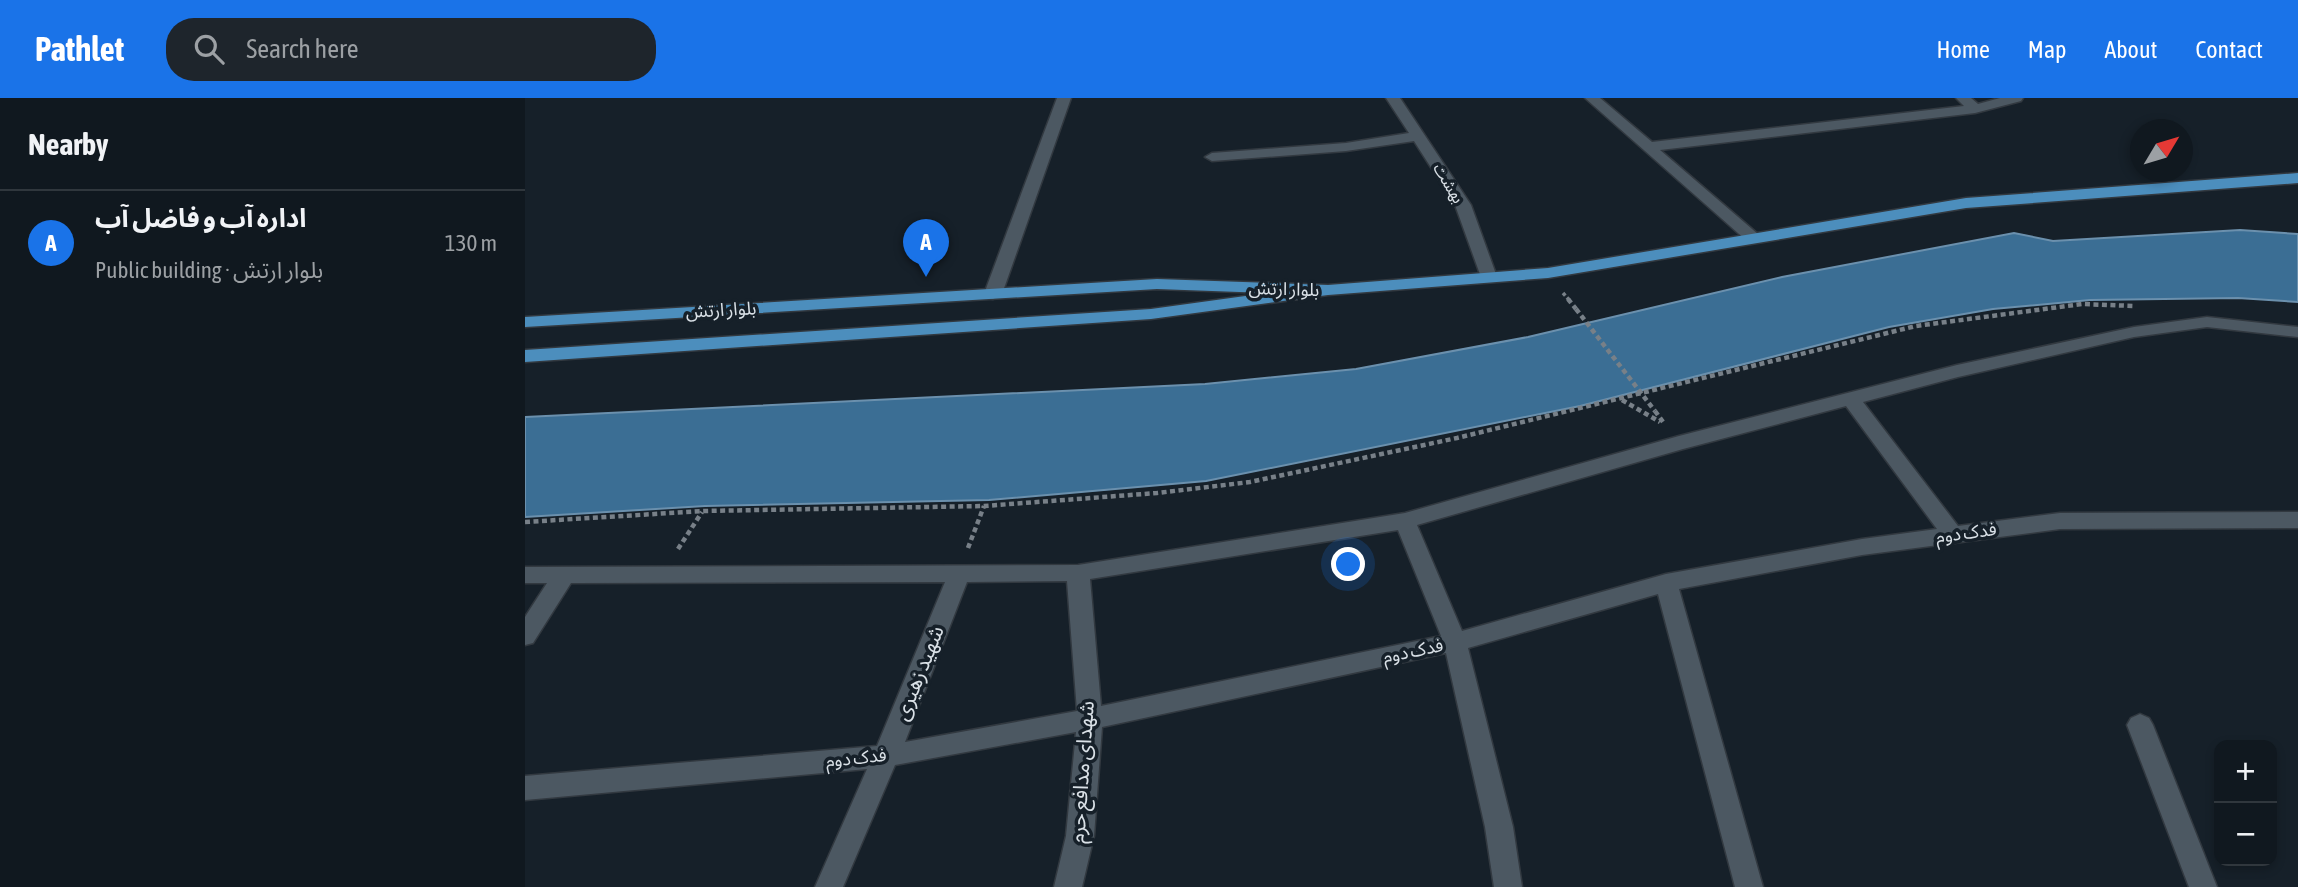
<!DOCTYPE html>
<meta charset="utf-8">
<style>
:root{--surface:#10181f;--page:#1e252c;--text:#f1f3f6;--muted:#9ca0a4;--line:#30373d;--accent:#1a73e8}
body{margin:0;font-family:"Asap Condensed","Noto Sans Arabic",sans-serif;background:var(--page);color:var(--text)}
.controls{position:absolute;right:21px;bottom:21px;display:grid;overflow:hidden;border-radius:14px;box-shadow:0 4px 10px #0003}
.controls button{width:63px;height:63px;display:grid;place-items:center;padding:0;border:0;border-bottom:2px solid var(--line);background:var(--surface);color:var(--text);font:35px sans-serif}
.compass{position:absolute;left:1605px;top:21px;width:63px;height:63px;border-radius:50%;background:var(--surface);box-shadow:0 4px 10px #0003;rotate:52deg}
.you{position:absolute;left:824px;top:467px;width:24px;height:24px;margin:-18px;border:5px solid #fff;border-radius:50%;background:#1a73e8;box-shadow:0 0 0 10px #1a73e833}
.badge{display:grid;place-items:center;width:46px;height:46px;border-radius:50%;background:var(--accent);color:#fff;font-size:23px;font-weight:700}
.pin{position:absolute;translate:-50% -58px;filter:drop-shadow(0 2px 4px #0008)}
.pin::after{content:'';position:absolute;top:37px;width:24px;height:21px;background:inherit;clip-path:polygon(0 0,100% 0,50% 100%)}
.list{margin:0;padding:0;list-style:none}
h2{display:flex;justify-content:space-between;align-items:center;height:91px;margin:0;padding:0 28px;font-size:30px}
h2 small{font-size:23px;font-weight:400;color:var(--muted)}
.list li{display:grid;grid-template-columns:46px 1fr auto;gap:21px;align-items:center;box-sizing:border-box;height:98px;padding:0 28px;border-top:2px solid var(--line)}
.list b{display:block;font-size:26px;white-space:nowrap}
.list p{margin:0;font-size:23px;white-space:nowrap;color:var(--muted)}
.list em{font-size:23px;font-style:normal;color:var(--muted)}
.icon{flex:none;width:38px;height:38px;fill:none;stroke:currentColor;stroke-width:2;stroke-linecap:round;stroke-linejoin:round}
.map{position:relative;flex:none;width:1773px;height:789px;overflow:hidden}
header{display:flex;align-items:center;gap:42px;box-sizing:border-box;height:98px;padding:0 35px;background:var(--accent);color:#fff}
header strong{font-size:33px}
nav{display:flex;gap:38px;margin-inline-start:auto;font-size:24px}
.search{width:490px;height:63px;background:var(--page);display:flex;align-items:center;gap:18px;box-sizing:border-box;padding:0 24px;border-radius:28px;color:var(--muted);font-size:26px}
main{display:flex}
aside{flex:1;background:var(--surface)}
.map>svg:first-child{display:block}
</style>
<header>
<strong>Pathlet</strong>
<div class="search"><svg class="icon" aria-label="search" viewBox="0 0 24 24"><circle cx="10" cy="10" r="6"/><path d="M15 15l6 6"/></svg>Search here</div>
<nav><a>Home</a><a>Map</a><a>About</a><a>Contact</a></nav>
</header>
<main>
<aside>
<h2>Nearby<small></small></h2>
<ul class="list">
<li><span class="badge">A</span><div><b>اداره آب و فاضل آب</b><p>Public building · بلوار ارتش</p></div><em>130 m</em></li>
</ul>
</aside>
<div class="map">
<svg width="1773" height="789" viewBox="0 0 1773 789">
<rect width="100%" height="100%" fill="#162029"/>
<path fill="#3b6e94" stroke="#6b90ad" stroke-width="2" d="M1715,132l58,4v68l-60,-4 -148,2 -97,9 -104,18 -309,79 -374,75 -217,19 -284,6 -180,11v-100l680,-33 151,-15 172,-32 254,-60 232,-44 39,8z"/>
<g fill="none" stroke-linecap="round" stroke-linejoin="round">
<g stroke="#323940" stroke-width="3">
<g id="minor">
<path d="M532,0h14l-69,196 -9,5 -6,-1 -3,-4z"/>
<path d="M861,0h14l71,107 26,72 -2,4 -6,1 -8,-5 -26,-72 -41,-64 -68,10 -134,10 -7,-4 7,-4 134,-10 63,-10z"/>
<path d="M1060,0h15l52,44 312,-36 -8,-8h15l7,6 22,-6h23l-2,3 -46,12 -315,37 99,85 2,3 -8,5 -6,-2z"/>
<path d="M1682,219l91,10v10l-91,-10 -73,10 -176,40 -95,25 95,124 102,-13 238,-1v16l-238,1 -198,26 -183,34 84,298h-28l-77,-293 -190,54 45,179 9,60h-28l-9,-60 -39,-174 -344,74 -8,109 -12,51h-28l12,-51 10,-104 -181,33 -52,122h-28l52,-118 -342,31v-24l352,-30 68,-164 -374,1 -38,60 -8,2v-28l22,-34h-22v-16l553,-2 327,-52 274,-77 278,-71 177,-38zM1321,308l91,123 -75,10 -196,35 -204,57 -45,-106 266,-76zM873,432l43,106 -340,70 -11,-127zM542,483l10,130 -172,31 62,-160z"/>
<path d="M1615,616l9,4 4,7 64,162h-28l-62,-162 4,-7z"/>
</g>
</g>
<g stroke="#323940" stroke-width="3">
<path id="major" d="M1773,75v10l-332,25 -418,70 -220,17 -177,24 -626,43v-12l626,-41 116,-16 -110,-4 -632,38v-10l632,-38 171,6 220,-17 418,-70z"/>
</g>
<path stroke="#788088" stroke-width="3.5" stroke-dasharray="3.5 2.5" stroke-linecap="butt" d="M1038,195l7,8"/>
<g stroke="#788088" stroke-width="4.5" stroke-dasharray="5 3.5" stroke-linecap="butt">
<path d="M1043,201l8,10"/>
<path d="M1097,302l38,22"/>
<path d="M1130,313l8,11"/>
<path d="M0,424l178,-11 281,-5 173,-13 93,-11 207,-44 459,-112 166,-22 52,2"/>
<path d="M443,450l16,-42"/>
<path d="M153,451l24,-37"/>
</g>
<use href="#minor" fill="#4c5862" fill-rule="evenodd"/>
<use href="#major" fill="#4c8ebd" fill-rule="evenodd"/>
<path stroke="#788088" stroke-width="4.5" stroke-dasharray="5 3.5" stroke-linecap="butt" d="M1051,211l79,102"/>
</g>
<g text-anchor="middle" stroke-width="7" stroke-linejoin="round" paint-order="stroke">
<g font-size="16" fill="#dae1e7" stroke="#162029">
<text transform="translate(924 85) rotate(59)" y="6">بهشت</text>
</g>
<g font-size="18" fill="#dae1e7" stroke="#162029">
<text transform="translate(759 191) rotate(2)" y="6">بلوار ارتش</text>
<text transform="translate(196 212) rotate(-3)" y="6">بلوار ارتش</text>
<text transform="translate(1441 435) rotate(-8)" y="6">فدک دوم</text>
<text transform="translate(888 553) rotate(-12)" y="6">فدک دوم</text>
<text transform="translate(331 660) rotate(-6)" y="6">فدک دوم</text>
</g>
<g font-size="21" fill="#dae1e7" stroke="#162029">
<text transform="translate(394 575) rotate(-68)" y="7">شهید زهیری</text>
<text transform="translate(557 674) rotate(-86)" y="7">شهدای مدافع حرم</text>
</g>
</g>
</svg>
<div class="controls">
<button>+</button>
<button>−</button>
</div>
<svg class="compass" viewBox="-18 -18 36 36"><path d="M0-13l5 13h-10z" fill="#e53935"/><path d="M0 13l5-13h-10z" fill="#9ca0a4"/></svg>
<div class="you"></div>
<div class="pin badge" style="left:401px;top:179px">A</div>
</div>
</main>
